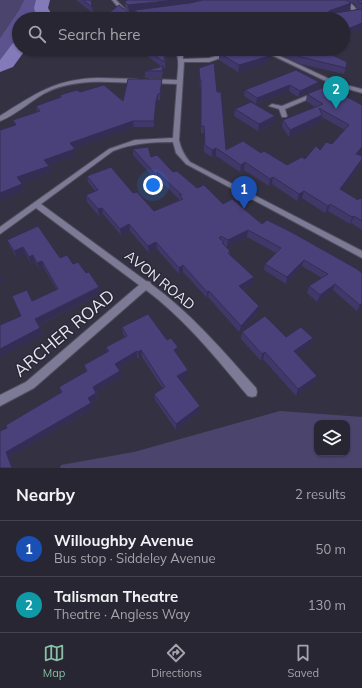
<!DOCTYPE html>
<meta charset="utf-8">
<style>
:root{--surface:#272632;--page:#33323e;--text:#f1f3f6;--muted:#a4a5ac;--line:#43434d;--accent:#8abfa5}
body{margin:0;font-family:Mulish,sans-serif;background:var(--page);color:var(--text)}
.controls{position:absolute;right:12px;bottom:12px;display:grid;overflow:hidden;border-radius:8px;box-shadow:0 1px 3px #0004}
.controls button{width:36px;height:36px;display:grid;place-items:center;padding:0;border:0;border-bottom:1px solid var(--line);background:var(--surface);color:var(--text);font:20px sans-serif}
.you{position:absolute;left:153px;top:185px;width:14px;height:14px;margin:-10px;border:3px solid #fff;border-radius:50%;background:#1a73e8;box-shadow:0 0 0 6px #1a73e833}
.badge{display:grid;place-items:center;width:26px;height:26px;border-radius:50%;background:var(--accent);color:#fff;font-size:13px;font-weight:700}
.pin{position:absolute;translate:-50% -33px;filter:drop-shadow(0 1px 2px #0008)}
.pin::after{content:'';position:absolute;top:21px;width:14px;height:12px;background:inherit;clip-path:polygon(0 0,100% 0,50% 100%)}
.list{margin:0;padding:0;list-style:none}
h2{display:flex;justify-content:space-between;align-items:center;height:52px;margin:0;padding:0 16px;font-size:17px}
h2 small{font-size:13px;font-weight:400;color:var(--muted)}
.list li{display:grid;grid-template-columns:26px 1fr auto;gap:12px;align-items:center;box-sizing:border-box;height:56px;padding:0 16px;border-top:1px solid var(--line)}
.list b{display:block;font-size:15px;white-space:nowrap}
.list p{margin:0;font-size:13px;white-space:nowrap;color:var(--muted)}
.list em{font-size:13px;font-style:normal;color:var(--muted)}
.icon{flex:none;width:22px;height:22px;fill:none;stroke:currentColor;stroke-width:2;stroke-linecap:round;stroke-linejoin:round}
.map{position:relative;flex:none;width:362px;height:468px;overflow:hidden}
.search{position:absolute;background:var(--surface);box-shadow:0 1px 3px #0004;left:12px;right:12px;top:12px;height:44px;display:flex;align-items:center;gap:10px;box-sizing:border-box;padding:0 14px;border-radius:22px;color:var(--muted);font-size:15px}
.sheet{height:164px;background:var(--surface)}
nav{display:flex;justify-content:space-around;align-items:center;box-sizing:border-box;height:56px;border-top:1px solid var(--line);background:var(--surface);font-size:11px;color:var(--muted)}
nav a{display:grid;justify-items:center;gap:2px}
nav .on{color:var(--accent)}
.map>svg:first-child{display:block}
</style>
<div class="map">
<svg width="362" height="468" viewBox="0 0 362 468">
<rect width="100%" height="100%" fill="#343242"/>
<g fill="#4b456e" fill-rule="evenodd">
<path d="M0,0h24l-5,10 -19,28z"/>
<path d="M280,411l82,6v51h-302l1,-3 73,-13zM317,423h30v30h-30z"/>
</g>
<path fill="#5c528e" d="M24,0h19l-2,8 4,7 -3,4h-23v28c-7,8 -8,15 -17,20l-2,-1v-28l19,-28z"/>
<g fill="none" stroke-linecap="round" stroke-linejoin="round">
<g fill="#837ab9" fill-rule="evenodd">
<path d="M36,0h14l-2,8 4,7 -3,4h-16l3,-4 -2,-7z"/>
<path d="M19,42v7h7l-13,18 -13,5v-12l13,-17z"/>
</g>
<g stroke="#514f5e" stroke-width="2">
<g id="minor">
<path d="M112,0h4l13,13 8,6c-11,0 -18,-11 -25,-19z"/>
<path d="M338,0c6,0 15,3 18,9l-1,2 -4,1v-4z"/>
<path d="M175,49h4l4,5v5l26,-1 30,-9h7l-37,13h-25l-5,78c2,9 5,15 11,22l172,89v7l-176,-94 -10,-11 -3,-11c-21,0 -40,1 -60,9l-72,53 105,77 4,1 1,2c41,30 72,67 105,104l1,4 -1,4 -4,1 -4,-1c-32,-38 -62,-76 -102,-106l-112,98 -34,18v-11l26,-13 113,-97 -103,-77 -36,26v-7l109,-78 26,-9 38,-2 4,-54 -27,-1 -3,-2 3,-2 27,1c1,-11 3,-21 -2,-31z"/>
<path d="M259,49h6l73,34 24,6v4l-28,-8z"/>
<path d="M98,78l39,1 3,2 -3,2c-31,-1 -63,-5 -92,10 -14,8 -31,23 -45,28v-5c35,-22 55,-37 98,-38z"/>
<path d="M316,92l2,1v2l-33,14 2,7 -1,1h-4l-3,-8 -10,-3 3,-2 10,2z"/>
</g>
</g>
<use href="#minor" fill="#7d7a96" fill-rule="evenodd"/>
</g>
<g fill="#403869" fill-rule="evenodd">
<path d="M76,0h15l2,13z"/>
<path d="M126,0h236v28l-19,-9h-245l-1,-4 31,-3 7,2v-3h-6l-4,-3v-6l1,-1zM346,0l10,5 1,4h1l-15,3 7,-3 1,-6z"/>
<path d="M137,49h29l-1,20 -2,-2 -1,11h-17v-7l16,-5z"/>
<path d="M201,49h118l28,13 -3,12 -44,-10 -29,-14v6h-2l-1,7 -30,9 -19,-12v-7l-8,3z"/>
<path d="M199,68l18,24 9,58 35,3 26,12 18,-6 15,-9 12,-6 13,-14 -23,-13 -1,5 -32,15 -7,-10 1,-7 32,-13 -9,-6 1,-7 55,11v46l-3,4 3,1v6l-1,2 -19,26 16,10 4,-1v31l-11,-7 -1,1 -22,-13 -3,2 -23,-15 -5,3 -25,-17 -3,2 -25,-16 -4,2 -24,-16 -4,1 -8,-5v-19h-3v-46h-1z"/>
<path d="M296,70l21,18 -19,9 -9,-6 -33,13 -12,-8 1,-6z"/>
<path d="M162,85l-2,15h-2l-2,7 -2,20h-20l-60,21 1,1 1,6 -27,10 2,7 -30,11 3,8 -24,9v-70l15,-5 -2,-5 24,-8 -1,-6 24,-8v-3l20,-3 43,9z"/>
<path d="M235,109l39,14 -16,8 -24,-15z"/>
<path d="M133,149l18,8 46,31 26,16 39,20 100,49v34l-5,4 -24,-21 -16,12 -10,-9 2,-7 13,-8 -20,-12 -16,18 -22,-14 1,-6 11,-11 -29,-16 -20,10 -2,-1 5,5v4l23,29 -10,6 15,23 -19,19 -31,-35 -1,1 -24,-26 -4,2 -22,-25 -8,4 -19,-22 -9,4 -18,-21 -4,2 -12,-14 -1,-7 9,-4 -7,-9 -1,-6 46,17 21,18 25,-11v-1l-21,-20 1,5 -26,-29z"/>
<path d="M7,240l53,18 13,6 13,9 13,14 1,7 -61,31 4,10 -22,-19 11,-15 25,-11 -13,-22 -4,2 -5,-8 -4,2 -5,-10 -9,4 -7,-11z"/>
<path d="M122,327l45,13 11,14h-1l11,22 -8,5 20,25v6l-24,18 -21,-30 -1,-6 9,-5 -21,-32 -3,2 -2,-2 -19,12 3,8 -25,15 2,7 -7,4 2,5 -84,49 5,11h-14l7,-40 54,-36 -2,-5 27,-15 -2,-7 23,-13 -1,-5 19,-10 -2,-3z"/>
<path d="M242,332l44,5 27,1 -3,7 -13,9 20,22 -3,6 -18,14 -33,-37 -2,2 -20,-22z"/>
</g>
<g fill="#342e55">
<path d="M176,0h32l-18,5 -55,5v1h-6l-1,-6z"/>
<path d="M351,3l-1,6 -23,9 2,-7z"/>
<path d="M362,23v5l-19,9v-6z"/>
<path d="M212,49h22l-23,7z"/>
<path d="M269,56l-1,7 -30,9 1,-7z"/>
<path d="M162,79v6l-2,15v-6z"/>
<path d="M319,82l-2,6 -19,9 2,-6z"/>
<path d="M290,85l-1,6 -33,13 1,-6z"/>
<path d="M158,94v6l-2,7 -2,20v-6l2,-20z"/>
<path d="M322,115l-1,7 -32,15 1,-7z"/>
<path d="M275,116l-1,7 -16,8 1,-7z"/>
<path d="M133,121l1,6 -63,22 -1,-6z"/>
<path d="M362,147v4l-8,11 2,-8z"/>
<path d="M216,148v8l-4,1v-7z"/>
<path d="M75,149l1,6 -30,11 -2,-6z"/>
<path d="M362,159l-1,5 -23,32 2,-7z"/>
<path d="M245,162l-1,8 -4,2 1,-7z"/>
<path d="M49,166l2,6 -31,12 -3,-7z"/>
<path d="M273,177l-1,7 -3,2 1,-7z"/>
<path d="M22,184l2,7 -24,9v-7z"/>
<path d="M304,191l-2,7 -5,3 2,-7z"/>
<path d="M330,204l-2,7 -3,2 3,-7z"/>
<path d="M102,208l1,6 -4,2 -1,-7z"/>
<path d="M354,216l-3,7 -1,1 2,-7z"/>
<path d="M129,224l1,7 -9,4 -1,-6z"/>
<path d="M248,230l-1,7 -20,10 1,-7z"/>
<path d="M156,242l1,7 -8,4 -1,-7z"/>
<path d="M23,247l3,7 -9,4 -3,-7z"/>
<path d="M33,255l2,7 -4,2 -2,-7z"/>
<path d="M304,260l-2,6 -16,18 1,-7z"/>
<path d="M42,261l2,7 -4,2 -3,-7z"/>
<path d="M183,265v7l-4,2v-6z"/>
<path d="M0,275l3,7 -3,1z"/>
<path d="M254,277l-1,7 -15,8 1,-6z"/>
<path d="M335,284l-2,6 -16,12 3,-7z"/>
<path d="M99,287l1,7 -62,31 -3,-6z"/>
<path d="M209,291l-1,6 -1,1v-6z"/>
<path d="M362,303v4l-5,4 3,-6z"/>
<path d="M259,306l-1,7 -19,19 2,-6z"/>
<path d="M40,328l3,7 -43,22v-8z"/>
<path d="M313,338l-3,7 -18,13 2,-7z"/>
<path d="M178,347v7l-4,2v-6z"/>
<path d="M141,350l1,7 -3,2 -1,-7z"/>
<path d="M137,351v6l-21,13 -1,-6z"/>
<path d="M265,352l-2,7 -2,2 1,-7z"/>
<path d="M188,370v6l-11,7v-7z"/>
<path d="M120,371l1,6 -27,16 -1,-6z"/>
<path d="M317,376l-3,6 -18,14 2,-7z"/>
<path d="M96,393l2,6 -7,4 2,5 -84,49 5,11h-2l-6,-16z"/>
<path d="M200,406v6l-24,18v-6z"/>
</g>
<g fill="#4b417a" stroke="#342e55">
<path d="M83,0h8l1,7z"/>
<path d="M127,0h49l-48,5 -3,-3z"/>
<path d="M203,0h143l5,3 -22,8 -1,3 34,-5v14l-19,8v-12h-240l-6,-4 13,-3 9,-7 9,7 8,2 2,-1 -3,-3 55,-7z"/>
<path d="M358,0h4v4l-3,-1z"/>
<path d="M146,49h19l-1,13z"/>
<path d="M232,49h27l-1,1 11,6 -30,9 -20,-12z"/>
<path d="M284,49h35l28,13 -1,6 -45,-11z"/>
<path d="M214,63l3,29h4l5,58 17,-9 18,12 3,-2 23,14 15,-8 3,2 11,-13 4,4 6,-8 6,2 17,-19 -30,-17 3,7 -32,15 -7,-10 40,-16 -16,-10 20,-8 35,19v42l-6,7 6,2v3l-22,30 18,11 2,-2 2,1v22l-8,-5 -2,1 -22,-13 -2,2 -24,-15 -5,3 -26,-17 -3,2 -25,-17 -4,3 -25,-17 -4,2 -7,-5 -1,-19h-3v-46h-1l-1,-12z"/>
<path d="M163,66l-1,5h-17z"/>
<path d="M296,70l23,12 -19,9 -10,-6 -33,13 -12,-8z"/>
<path d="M128,79h34l-2,15h-2l-2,7 -2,20h-21l-63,22 5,6 -31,11 5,6 -32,11 5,7 -22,9v-63l16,-5 -3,-5 27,-9 -4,-5 25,-9 -1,-2 17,-5 3,2 24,-7 19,16z"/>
<path d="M251,102l24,14 -16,8 -24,-15z"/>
<path d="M148,147l3,10 6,-2 16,17 4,-1 20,17 7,-3 19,19 9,-5 30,25 5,-4 26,13 64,36 5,4v30l-2,2 -25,-21 -15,11 -11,-9 19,-12 -24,-14 -17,17 -22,-13 16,-16 -33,-18 -20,10 -7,-4 -2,2 5,4 -2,1 8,8 -2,2 26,24 -15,9 20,20 -18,20 -32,-35 -2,1 -24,-27 -4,3 -23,-26 -8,4 -19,-22 -9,5 -18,-21 -4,1 -12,-14 12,-5 -11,-14 24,-9 22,26 4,-1 17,19 29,-12 -4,-4h3l-25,-23 1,5 -25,-28z"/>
<path d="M38,226l22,32 7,-3 6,9 5,-2 8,11 3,-1 10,15 -64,32 5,9 -40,21v-24l21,-9 -9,-20 15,-6 5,11 26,-12 -16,-28 -5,2 -4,-8 -4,2 -6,-10 -9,4 -7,-11z"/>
<path d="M148,314l19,26 4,-2 7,9 -4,3 14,20 -11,6 23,30 -24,18 -22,-30 11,-7 -24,-37 -3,2 -1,-1 -22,13 5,7 -27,16 3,6 -8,5 3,5 -85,49 6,16h-12v-37l7,-3 -1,-3 56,-33 -3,-5 28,-16 -3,-6 25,-14 -3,-4 21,-11 -5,-9z"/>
<path d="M265,316l21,21 15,-10 12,11 -19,13 23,25 -19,13 -33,-37 -3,2 -20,-22z"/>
</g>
<g text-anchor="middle" stroke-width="3" stroke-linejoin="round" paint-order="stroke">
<g font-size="14" fill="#e8e7f2" stroke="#2a2837">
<text transform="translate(160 280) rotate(39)" y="5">AVON ROAD</text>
</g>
<g font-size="17" fill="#e8e7f2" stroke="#2a2837">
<text transform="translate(64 333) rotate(-40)" y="6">ARCHER ROAD</text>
</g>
</g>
</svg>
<div class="controls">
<button><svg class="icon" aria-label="layers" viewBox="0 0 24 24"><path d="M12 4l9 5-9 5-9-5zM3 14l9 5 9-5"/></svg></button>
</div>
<div class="you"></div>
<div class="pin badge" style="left:244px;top:209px;background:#1a4fb4">1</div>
<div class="pin badge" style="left:336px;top:109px;background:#0f9aa8">2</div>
<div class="search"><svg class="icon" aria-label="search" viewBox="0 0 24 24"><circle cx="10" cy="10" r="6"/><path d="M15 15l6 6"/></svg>Search here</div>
</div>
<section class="sheet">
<h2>Nearby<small>2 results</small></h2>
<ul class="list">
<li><span class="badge" style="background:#1a4fb4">1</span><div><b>Willoughby Avenue</b><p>Bus stop · Siddeley Avenue</p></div><em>50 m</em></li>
<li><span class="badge" style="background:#0f9aa8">2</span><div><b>Talisman Theatre</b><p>Theatre · Angless Way</p></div><em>130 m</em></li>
</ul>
</section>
<nav>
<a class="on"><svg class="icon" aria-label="map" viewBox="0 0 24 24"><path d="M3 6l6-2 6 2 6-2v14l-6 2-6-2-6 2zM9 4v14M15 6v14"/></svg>Map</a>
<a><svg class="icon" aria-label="directions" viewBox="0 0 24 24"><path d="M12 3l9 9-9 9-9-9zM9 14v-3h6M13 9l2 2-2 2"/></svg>Directions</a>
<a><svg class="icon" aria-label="saved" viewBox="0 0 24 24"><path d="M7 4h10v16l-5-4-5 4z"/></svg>Saved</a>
</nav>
